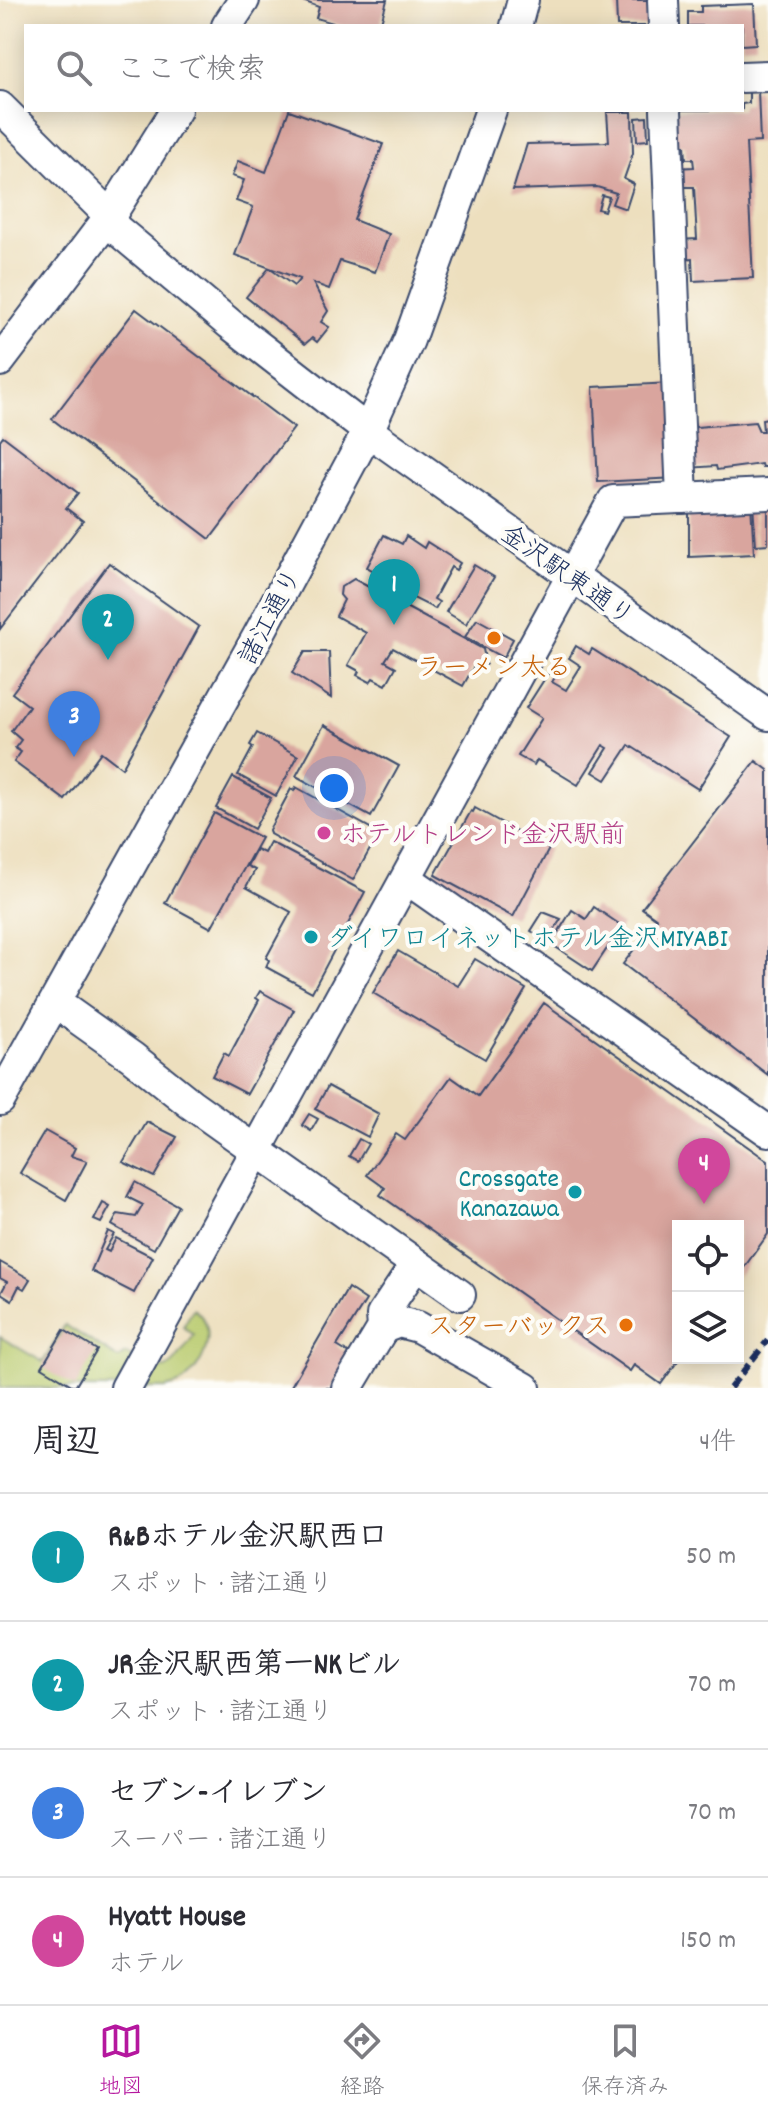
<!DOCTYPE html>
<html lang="ja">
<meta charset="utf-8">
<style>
:root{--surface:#fff;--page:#f7f7f7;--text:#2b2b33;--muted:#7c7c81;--line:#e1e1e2;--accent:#b5179e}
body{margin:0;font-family:Dekko,"Klee One",sans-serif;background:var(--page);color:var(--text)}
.controls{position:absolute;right:24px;bottom:24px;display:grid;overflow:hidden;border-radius:0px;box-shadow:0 4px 20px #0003}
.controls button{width:72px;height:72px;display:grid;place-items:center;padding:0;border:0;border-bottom:2px solid var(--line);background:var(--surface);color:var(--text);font:40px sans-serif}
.you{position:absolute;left:334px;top:788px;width:28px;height:28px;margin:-20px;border:6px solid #fff;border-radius:50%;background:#1a73e8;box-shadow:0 0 0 12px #1a73e833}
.badge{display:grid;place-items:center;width:52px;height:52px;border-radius:50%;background:var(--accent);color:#fff;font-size:26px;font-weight:700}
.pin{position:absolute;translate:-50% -66px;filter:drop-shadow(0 2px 4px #0008)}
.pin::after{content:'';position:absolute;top:42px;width:28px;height:24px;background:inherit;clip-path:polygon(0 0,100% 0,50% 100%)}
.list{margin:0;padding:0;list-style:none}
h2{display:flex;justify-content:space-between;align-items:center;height:104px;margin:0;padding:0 32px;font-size:34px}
h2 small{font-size:26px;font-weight:400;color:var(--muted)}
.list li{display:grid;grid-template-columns:52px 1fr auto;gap:24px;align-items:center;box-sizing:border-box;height:128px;padding:0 32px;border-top:2px solid var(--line)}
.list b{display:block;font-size:30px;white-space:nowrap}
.list p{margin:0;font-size:26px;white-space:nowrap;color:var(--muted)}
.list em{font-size:26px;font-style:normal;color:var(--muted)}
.icon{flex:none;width:44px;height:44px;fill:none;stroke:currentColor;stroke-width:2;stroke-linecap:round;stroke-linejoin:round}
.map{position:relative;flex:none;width:768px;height:1388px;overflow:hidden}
.search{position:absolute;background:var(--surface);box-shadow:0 4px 20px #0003;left:24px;right:24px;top:24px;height:88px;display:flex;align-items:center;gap:20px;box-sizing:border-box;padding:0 28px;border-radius:0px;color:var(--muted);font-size:30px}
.sheet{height:616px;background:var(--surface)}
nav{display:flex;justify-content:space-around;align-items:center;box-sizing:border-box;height:112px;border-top:2px solid var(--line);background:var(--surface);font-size:22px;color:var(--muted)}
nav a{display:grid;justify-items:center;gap:4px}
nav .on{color:var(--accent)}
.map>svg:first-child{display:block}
</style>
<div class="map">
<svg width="768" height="1388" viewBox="0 0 768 1388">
<rect width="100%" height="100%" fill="#fdfcf7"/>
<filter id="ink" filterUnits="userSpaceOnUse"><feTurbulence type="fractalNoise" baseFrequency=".0125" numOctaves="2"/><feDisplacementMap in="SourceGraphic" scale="16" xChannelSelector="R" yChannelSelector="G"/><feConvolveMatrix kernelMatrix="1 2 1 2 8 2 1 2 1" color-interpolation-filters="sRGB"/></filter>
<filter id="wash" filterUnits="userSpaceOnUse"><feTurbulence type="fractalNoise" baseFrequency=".006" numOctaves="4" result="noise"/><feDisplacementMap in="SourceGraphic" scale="32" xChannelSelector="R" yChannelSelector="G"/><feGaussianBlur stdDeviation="1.8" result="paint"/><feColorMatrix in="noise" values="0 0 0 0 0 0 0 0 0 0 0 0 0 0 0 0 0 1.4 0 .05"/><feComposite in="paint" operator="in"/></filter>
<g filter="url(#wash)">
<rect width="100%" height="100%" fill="#eddfbe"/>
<path fill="#b9cb6e" stroke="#6a7d66" stroke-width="2" d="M193,1309c27,18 12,55 -9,72 -5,4 -12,5 -18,7h-166v-51l43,25 22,-37 54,34 7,-5c43,23 41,20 68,-19l-11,-8z"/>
<g id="blocks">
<g fill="#d9a59e">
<path d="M300,0h87l-7,26h-37l-27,-8 3,-11z"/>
<path d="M616,0h39l1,26h-39z"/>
<path d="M754,4l2,40 -14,1v-19h-54v-14h13v-6z"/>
<path d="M758,90l2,52 -14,1 7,135 -60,3 -1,-23 -12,1 -1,-19 18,-1 -3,-52h-18l-1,-19 19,-1 -1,-8h-7l-1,-14h-14l-2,-35h73v-6l7,-1v-12z"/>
<path d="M289,110l94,34 -29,76 35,14 -14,38 -35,-11 -11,28 -16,-6 15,28 -7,11 8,5 -12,15 -5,-4 -7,6 -59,-47 23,-29 25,18 6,-7 -65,-24 18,-48 -17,-6 8,-21 -12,-4 6,-15 28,11z"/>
<path d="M607,112h25l1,41 -9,26 10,5 -8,25 -14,-5 4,-11 -19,-6 -84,3 14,-46 82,-2z"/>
<path d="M647,117l1,23 -11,1 -1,-23z"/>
<path d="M602,195l7,2 -5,14 -6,-2z"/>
<path d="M136,309l158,119 -84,111 -158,-120z"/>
<path d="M672,383l5,95 -79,4 -5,-95z"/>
<path d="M768,418v49h-6l-1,-3 -44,6 -1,-4 -28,2 -3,-40 70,-6 4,9h4l-1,-12z"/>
<path d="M3,436l75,57 -12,15 17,13 -83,108v-189z"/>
<path d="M751,503l3,51 -65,3v-52z"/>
<path d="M768,503v41l-12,1 -3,-41z"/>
<path d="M384,535l18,9 4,-8 18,12 3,-6 33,21 -4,7 -5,-3 -17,32 5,3 -4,7 -36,-18 3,-4 -35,-20z"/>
<path d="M109,563l90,64 -77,141 -21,-16 -36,48 -51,-38 7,-10 -6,-4 6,-8 -10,-9 18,-25 -17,-13z"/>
<path d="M474,565l20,12 -28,47 -20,-12z"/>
<path d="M354,579l129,70 3,15 -6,5 -7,-1 -10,18 -70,-38 -8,13 11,6 -10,18 -13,-7 -3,4 -13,-7 2,-4 -11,-6 18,-32 -30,-17 8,-16 -4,-5 1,-8z"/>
<path d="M477,619l36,20 -10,19 -38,-21z"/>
<path d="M576,646l13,8 3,-5 139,88 -33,52 -69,-44 -23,35 -13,-8 15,-24 -5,-3 -25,40 -41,-25 -3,5 -16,-9 24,-38 -16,-10 30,-47 7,4 -11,17 14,8 15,-24 -12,-8z"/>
<path d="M305,652h24l2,46 -39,-25z"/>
<path d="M324,725l75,41 -28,51 -75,-41z"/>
<path d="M257,733l41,23 -22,40 -38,-21 15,-28 -3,-2z"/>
<path d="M756,761l12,9v305l-145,-111 34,-45 -15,-11z"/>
<path d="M233,777l38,21 -17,31 -38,-21z"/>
<path d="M296,787l83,46 -26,47 -83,-46 -1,-4 22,-41 3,2z"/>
<path d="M475,808l74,41 -36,68 -78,-42 36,-64 2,1z"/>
<path d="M214,813l47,25 -50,90 -46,-25z"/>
<path d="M270,842l95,50 -53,100 -46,-25 3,-7 -3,-2 25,-46 -45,-25 9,-17 -8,-4 9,-17 8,4z"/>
<path d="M594,907l28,19 -30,45 -41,-27 21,-34 14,9z"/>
<path d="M543,912l18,7 -14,22 -16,-10z"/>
<path d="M398,951l60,35 17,-27 51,30 -41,70 -112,-66z"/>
<path d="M260,991l34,19 -47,84 -35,-18 12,-23 5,3 30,-56 -3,-2z"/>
<path d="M544,1003l224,158v73l-30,42v-50h-60l2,132 -19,26 -27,-19 -4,6 -250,-176 5,-7 -18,-13 29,-41 9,6 46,-63 27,19z"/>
<path d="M328,1086l51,28 -11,23 -53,-28z"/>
<path d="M309,1114l9,5 -7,12 -9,-6z"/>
<path d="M147,1122l30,15 -23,40 -31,-15z"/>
<path d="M45,1131l30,17 -4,8 16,5 -21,39 -46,-27z"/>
<path d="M359,1139l9,5 -10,17 -9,-5z"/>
<path d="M135,1182l43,24 -24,43 -42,-24 6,-11 18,3 7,-12 -16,-8z"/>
<path d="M103,1203l7,4 -9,16 -7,-3z"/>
<path d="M108,1231l6,3 -9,16 4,2 7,-14 37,19 -19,36 -43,-22z"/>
<path d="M0,1262l30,17 -6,10 -5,-3 -7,14 -11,-7 6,-11 -7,-4z"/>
<path d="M348,1288l18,12 -29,46 13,8 -19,34h-41z"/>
<path d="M64,1330l33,20 -22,37 -33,-20z"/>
</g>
</g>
</g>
<g filter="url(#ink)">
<use href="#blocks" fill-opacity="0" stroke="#3a496c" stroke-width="2"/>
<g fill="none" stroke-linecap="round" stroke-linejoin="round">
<g stroke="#3a496c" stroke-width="34">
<g id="minor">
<path d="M663,0l1,26"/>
<path d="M227,26l17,-26"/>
<path d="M516,26l7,-26"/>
<path d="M742,77l26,-1"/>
<path d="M0,107l110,109 5,12 115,96 138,107 400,284"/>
<path d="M666,110l16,388"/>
<path d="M0,361l110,-145 66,-106"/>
<path d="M407,879l361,252"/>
<path d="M56,1003l76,54 59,47 269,191"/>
<path d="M0,1100l258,-464 110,-205 41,-91 82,-230"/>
<path d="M383,1328l16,-6 19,5 107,61"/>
<path d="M126,1388l487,-887 155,-7"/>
<path d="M347,1388l36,-60 -1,-13 34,-51"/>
</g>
</g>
<use href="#minor" stroke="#fff" stroke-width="30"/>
<path stroke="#1b2f5e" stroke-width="6" stroke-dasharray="12 6" stroke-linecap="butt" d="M730,1388l38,-48"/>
</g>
</g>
<g fill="#e8710a" stroke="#fdfcf7" stroke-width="3">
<circle cx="494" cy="638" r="8"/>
<circle cx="626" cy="1325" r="8"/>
</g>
<circle fill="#d1479c" stroke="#fdfcf7" stroke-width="3" cx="324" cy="833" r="8"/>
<g fill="#0f9aa8" stroke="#fdfcf7" stroke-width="3">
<circle cx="311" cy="937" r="8"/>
<circle cx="575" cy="1192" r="8"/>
</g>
<g text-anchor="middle" stroke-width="8" stroke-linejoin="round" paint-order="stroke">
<g font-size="26" fill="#1b2f5e" stroke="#fdfcf7">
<text transform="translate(568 574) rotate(35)" y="9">金沢駅東通り</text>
<text transform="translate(269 616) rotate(-62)" y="9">諸江通り</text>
</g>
<g font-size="26" fill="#c56008" stroke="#fdfcf7">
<text x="494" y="675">ラーメン太る</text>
<text x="610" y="1334" text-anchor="end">スターバックス</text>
</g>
<g font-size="26" fill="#b23c85" stroke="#fdfcf7" text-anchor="start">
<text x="340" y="842">ホテルトレンド金沢駅前</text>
</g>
<g font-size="26" fill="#0d838f" stroke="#fdfcf7" text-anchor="start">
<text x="327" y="946">ダイワロイネットホテル金沢MIYABI</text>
<text x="559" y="1186" text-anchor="end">Crossgate<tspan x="559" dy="30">Kanazawa</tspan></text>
</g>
</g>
</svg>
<div class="controls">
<button><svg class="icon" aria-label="locate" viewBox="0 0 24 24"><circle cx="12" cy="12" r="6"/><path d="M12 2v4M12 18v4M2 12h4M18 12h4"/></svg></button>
<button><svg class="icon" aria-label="layers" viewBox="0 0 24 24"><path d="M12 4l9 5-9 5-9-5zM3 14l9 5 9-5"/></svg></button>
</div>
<div class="you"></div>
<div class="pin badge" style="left:394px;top:625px;background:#0f9aa8">1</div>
<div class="pin badge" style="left:108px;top:660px;background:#0f9aa8">2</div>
<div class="pin badge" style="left:74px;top:757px;background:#3f7fe0">3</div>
<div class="pin badge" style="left:704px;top:1204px;background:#d1479c">4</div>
<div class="search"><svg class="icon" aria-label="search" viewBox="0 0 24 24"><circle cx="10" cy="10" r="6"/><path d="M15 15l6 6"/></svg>ここで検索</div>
</div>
<section class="sheet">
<h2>周辺<small>4件</small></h2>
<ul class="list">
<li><span class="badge" style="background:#0f9aa8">1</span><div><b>R&amp;Bホテル金沢駅西口</b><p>スポット · 諸江通り</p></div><em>50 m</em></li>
<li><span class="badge" style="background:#0f9aa8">2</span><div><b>JR金沢駅西第一NKビル</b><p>スポット · 諸江通り</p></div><em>70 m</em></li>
<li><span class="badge" style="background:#3f7fe0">3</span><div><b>セブン-イレブン</b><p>スーパー · 諸江通り</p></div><em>70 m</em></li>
<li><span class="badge" style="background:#d1479c">4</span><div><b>Hyatt House</b><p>ホテル</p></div><em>150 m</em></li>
</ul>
</section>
<nav>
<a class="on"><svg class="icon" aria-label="map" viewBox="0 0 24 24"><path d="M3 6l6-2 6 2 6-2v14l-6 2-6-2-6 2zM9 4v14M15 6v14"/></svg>地図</a>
<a><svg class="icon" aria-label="directions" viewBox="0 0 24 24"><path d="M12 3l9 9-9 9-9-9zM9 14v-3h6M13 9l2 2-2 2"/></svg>経路</a>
<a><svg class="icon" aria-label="saved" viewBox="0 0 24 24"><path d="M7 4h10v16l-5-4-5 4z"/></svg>保存済み</a>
</nav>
